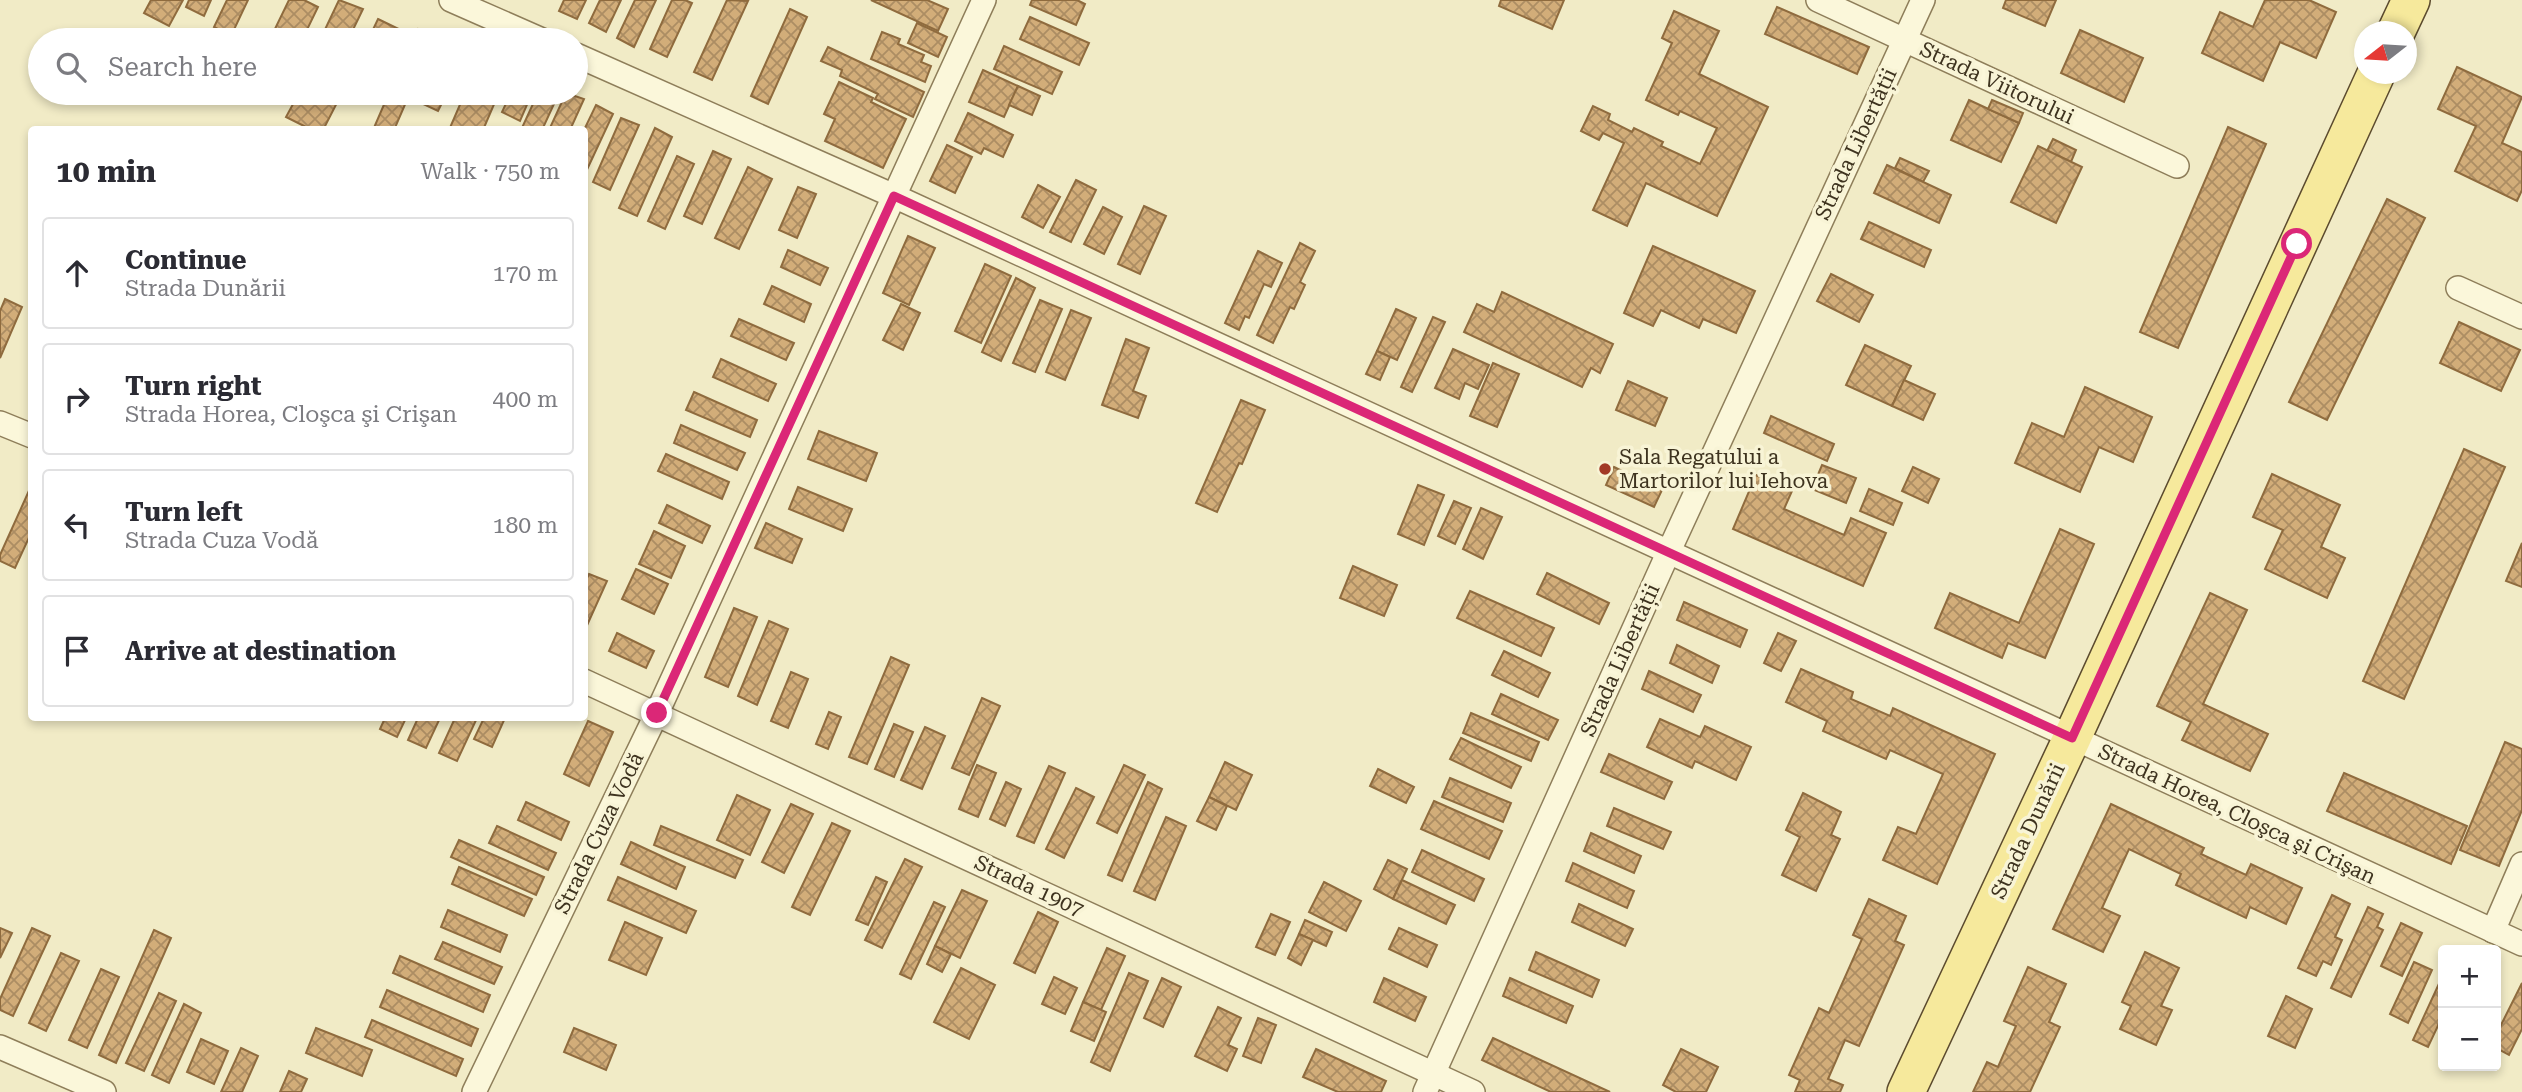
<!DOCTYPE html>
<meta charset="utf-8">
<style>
:root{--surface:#fff;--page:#f7f7f7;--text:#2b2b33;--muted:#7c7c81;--line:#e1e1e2}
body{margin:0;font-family:"Roboto Serif",serif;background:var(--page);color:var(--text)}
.controls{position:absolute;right:21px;bottom:21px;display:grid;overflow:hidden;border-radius:7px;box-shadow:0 4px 10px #0003}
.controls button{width:63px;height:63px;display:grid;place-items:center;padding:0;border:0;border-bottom:2px solid var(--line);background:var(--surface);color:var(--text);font:35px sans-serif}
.compass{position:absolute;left:2354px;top:21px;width:63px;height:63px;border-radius:50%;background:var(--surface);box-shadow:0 4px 10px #0003;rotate:253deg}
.stop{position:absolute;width:21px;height:21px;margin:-16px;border:5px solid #db2777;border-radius:50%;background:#fff}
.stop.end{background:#db2777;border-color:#fff;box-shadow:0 2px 7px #0008}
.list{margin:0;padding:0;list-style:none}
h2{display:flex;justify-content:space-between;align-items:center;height:91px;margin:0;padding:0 28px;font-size:30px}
h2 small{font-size:23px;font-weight:400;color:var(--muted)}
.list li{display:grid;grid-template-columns:46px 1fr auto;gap:21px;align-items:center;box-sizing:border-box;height:112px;margin:0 14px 14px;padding:0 14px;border:2px solid var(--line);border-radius:7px}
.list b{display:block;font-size:26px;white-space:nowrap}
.list p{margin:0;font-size:23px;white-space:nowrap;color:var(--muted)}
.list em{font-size:23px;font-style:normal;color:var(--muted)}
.icon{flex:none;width:38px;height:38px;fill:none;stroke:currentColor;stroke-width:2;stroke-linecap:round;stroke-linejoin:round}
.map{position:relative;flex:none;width:2522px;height:1092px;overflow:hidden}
.search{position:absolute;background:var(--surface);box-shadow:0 4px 10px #0003;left:28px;top:28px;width:560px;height:77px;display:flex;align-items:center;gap:18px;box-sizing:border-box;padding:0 24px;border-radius:38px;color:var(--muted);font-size:26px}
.panel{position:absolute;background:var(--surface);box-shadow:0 4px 10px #0003;left:28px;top:126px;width:560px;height:595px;border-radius:7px}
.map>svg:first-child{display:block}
</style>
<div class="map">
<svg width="2522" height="1092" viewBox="0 0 2522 1092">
<defs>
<pattern id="building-cross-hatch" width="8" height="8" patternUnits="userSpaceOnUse" patternTransform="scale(1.75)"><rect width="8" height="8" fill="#d2ad79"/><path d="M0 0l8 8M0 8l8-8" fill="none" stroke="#ac8d63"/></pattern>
</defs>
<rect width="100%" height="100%" fill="#f1ebc6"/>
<g fill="url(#building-cross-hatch)" stroke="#8f6b3e" stroke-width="2">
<path d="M151,0h32l-14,26 -25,-13z"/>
<path d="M189,0h22l-7,16 -18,-9z"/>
<path d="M227,0h21l-17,36 -17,-9z"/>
<path d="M289,0h15l14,7 -16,33h-25l-6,-3z"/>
<path d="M339,0l24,9 -15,31h-28z"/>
<path d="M564,0h22l-9,19 -18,-8z"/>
<path d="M600,0h21l-15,32 -17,-9z"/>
<path d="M635,0h21l-22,47 -17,-9z"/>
<path d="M672,0h13l7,3 -25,54 -17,-8z"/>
<path d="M727,0l21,1 -36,79 -18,-8z"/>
<path d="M871,0h56l21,9 -10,22z"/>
<path d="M1032,0h45l8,4 -9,21 -46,-20z"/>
<path d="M1501,0h63l-12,29 -53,-23z"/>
<path d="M2006,0h50l-11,26 -42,-18z"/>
<path d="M2265,0h44l27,12 -20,46 -36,-16 -17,39 -61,-28 18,-41 33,15z"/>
<path d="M1777,7l92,40 -12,27 -92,-40z"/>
<path d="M790,9l17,8 -39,87 -17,-8z"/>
<path d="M1674,11l45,20 -20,43 69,33 -51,109 -71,-33 -19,43 -34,-16 31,-67 -21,-10 -4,7 -18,-9 12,-25 17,8 -2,6 24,12 2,-4 29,14 -2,4 39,18 17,-36 -37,-17 -2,4 -32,-15 26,-57 -10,-5z"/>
<path d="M1030,17l59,26 -10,22 -59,-26z"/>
<path d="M378,19l31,15 -3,6h-38z"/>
<path d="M917,23l30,14 -9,20 -30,-14z"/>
<path d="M418,29l17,8 -2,3h-20z"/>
<path d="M2080,30l63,28 -19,44 -63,-29z"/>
<path d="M882,32l18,7 -2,5 26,11 -3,7 10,4 -6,16 -54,-23z"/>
<path d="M1004,46l58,26 -10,22 -58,-25z"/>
<path d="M828,47l96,45 -11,25 -38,-18 3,-5 -38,-18 2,-6 -21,-9z"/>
<path d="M2457,67l65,30 -20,46 20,9v38l-5,11 -62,-30 21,-45 -38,-17z"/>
<path d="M983,70l35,16 -14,31 -35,-15z"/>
<path d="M839,82l34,16 -2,4 35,17 -23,49 -58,-27 10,-22 -11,-5z"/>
<path d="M1018,86l22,10 -8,19 -23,-10z"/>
<path d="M299,93h43l-19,37h-11l-26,-13z"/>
<path d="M389,93h21l-16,37h-21z"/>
<path d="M425,93h22l-9,18 -17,-8z"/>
<path d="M465,93h9l21,9 -12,28h-34z"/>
<path d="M511,93h21l-12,28 -18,-9z"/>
<path d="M538,93h21l-17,37h-21z"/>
<path d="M566,93l18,6 -14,31h-21z"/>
<path d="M1969,100l50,23 -18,39 -50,-22z"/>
<path d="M1992,100l31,13 -4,10 -31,-14z"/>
<path d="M596,105l17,9 -29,62v-46z"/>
<path d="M968,113l45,22 -10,22 -19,-9 -3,6 -26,-13z"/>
<path d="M621,118l18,7 -29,65 -17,-8z"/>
<path d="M2228,127l38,17 -88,204 -38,-16z"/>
<path d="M655,128l17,9 -35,79 -18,-8z"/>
<path d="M2053,139l23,11 -5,12 -24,-11z"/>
<path d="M947,145l25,12 -17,36 -25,-12z"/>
<path d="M2038,146l44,21 -26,56 -45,-21z"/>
<path d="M713,151l18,8 -29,65 -18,-8z"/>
<path d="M677,156l17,8 -29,65 -17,-8z"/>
<path d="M1900,158l29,13 -6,11 -28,-14z"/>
<path d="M1887,165l64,30 -12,28 -65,-30z"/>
<path d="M748,167l24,12 -33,70 -24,-11z"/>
<path d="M1076,180l20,10 -25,52 -21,-10z"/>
<path d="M1038,185l22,12 -17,31 -21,-11z"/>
<path d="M798,187l18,7 -19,44 -18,-8z"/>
<path d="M2387,199l38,19 -98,202 -38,-18z"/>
<path d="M1144,206l22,10 -26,58 -22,-10z"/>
<path d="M1103,207l19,10 -18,37 -20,-10z"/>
<path d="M1869,222l62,28 -7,17 -63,-28z"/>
<path d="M908,236l27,12 -26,57 -26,-12z"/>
<path d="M1300,243l15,8 -15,31 5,3 -11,24 -4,-2 -17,36 -16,-8z"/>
<path d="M1653,246l102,45 -19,42 -33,-14 -4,9 -38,-18 -8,16 -29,-13z"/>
<path d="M788,250l40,18 -8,17 -39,-18z"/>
<path d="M1258,251l24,12 -11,24 -7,-3 -15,34 -4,-2 -6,14 -14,-7z"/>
<path d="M985,264l26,12 -30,67 -26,-12z"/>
<path d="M1831,274l42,21 -14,27 -42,-21z"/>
<path d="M1016,278l19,10 -34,73 -19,-9z"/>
<path d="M772,286l39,18 -7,18 -40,-18z"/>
<path d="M1502,292l111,52 -13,29 -9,-5 -9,19 -118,-55 13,-28 17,8z"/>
<path d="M5,299l17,8 -22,51v-47z"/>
<path d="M1040,300l22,9 -27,63 -22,-9z"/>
<path d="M901,304l19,9 -17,37 -20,-10z"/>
<path d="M1396,309l20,9 -19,42 -20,-9z"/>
<path d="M1071,310l20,8 -26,62 -19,-8z"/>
<path d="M1433,317l12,5 -33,70 -11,-5z"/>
<path d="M739,319l55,24 -8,17 -55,-24z"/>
<path d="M2459,322l61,28 -19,41 -61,-28z"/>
<path d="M1126,339l23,9 -16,43 13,5 -8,22 -36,-13z"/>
<path d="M1865,345l46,21 -19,40 -46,-21z"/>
<path d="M1453,349l36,16 -11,24 -13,-6 -6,16 -24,-11z"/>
<path d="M1377,351l13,6 -10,23 -14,-6z"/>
<path d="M721,359l55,25 -8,17 -55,-24z"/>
<path d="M1493,363l26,11 -22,53 -27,-11z"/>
<path d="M1904,380l31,14 -12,26 -31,-14z"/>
<path d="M1628,381l39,17 -12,28 -39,-16z"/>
<path d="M2085,387l67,30 -19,45 -34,-15 -19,45 -65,-29 17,-40 32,14z"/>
<path d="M694,392l63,28 -7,17 -64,-27z"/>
<path d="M1241,400l24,10 -23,54 -3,-1 -22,49 -21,-9z"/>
<path d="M1771,416l63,28 -7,17 -63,-28z"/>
<path d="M681,425l64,28 -8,17 -63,-27z"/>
<path d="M819,431l58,22 -11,28 -58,-22z"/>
<path d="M2464,449l41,18 -101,232 -41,-18z"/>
<path d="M666,454l63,28 -7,17 -64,-28z"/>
<path d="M1822,465l34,13 -10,25 -34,-14z"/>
<path d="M1614,467l22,11 2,-4 12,6 -1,3 13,7 -8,17 -48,-22z"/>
<path d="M1913,467l26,12 -11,24 -26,-12z"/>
<path d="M2272,474l68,31 -19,42 24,11 -18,40 -62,-29 18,-39 -30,-13z"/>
<path d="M1756,475l36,16 -8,18 60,26 7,-17 35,15 -23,53 -130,-57z"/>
<path d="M32,484v47l-17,37 -15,-7v-6z"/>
<path d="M1418,485l26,10 -20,50 -26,-11z"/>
<path d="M798,487l54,22 -9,22 -54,-22z"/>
<path d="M1869,489l33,14 -9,22 -33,-14z"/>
<path d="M1454,501l17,7 -16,36 -17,-8z"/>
<path d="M667,505l43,21 -8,17 -43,-20z"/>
<path d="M1481,508l21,9 -19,42 -20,-10z"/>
<path d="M766,523l36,16 -10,24 -37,-15z"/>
<path d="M2060,529l34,15 -49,114 -37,-15 -6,15 -67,-30 15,-35 69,30z"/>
<path d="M654,531l31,15 -14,32 -32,-14z"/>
<path d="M2522,543v44l-16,-6z"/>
<path d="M1353,566l44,19 -13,31 -44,-18z"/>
<path d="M636,569l32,15 -14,30 -32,-15z"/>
<path d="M1547,573l62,30 -10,21 -62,-30z"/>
<path d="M589,574l18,7 -23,51v-48z"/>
<path d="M1470,591l84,37 -13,28 -84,-38z"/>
<path d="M2210,593l37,17 -44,94 65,30 -18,37 -68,-31 9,-18 -34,-16z"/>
<path d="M1684,602l63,28 -7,17 -63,-27z"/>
<path d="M734,608l23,9 -29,70 -23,-10z"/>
<path d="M769,621l19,8 -31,76 -19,-9z"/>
<path d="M617,633l37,18 -8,17 -37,-17z"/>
<path d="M1778,633l18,8 -15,30 -17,-8z"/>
<path d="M1677,645l42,21 -7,17 -42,-20z"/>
<path d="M1504,651l46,22 -12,24 -46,-22z"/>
<path d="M891,657l18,8 -42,99 -18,-7z"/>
<path d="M1801,669l52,23 -2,7 39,17 3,-8 102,46 -58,130 -54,-24 15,-33 18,7 27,-60 -53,-24 -4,9 -63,-28 4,-10 -41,-19z"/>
<path d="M1649,671l52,24 -8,17 -51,-23z"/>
<path d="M791,672l17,7 -20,49 -17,-7z"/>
<path d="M1501,694l57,26 -10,20 -56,-26z"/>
<path d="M982,698l18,8 -31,69 -17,-7z"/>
<path d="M829,712l12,5 -13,32 -12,-5z"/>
<path d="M1471,713l68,29 -8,19 -68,-28z"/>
<path d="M385,718h21l-9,19 -17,-8z"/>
<path d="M418,718h22l-14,30 -18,-8z"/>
<path d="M455,718h22l-20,43 -18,-8z"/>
<path d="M484,718h21l-13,29 -18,-8z"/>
<path d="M1660,719l40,18 5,-11 46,21 -15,33 -41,-19 -3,7 -45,-21z"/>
<path d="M588,721l25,11 -24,54 -25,-12z"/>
<path d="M894,724l19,8 -19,45 -19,-8z"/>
<path d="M925,727l20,9 -23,53 -21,-9z"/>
<path d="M1461,738l60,29 -10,21 -61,-29z"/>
<path d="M2505,742l17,7v61l-23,56 -39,-16z"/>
<path d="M1609,754l63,28 -8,17 -63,-27z"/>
<path d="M1225,762l27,13 -16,35 -27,-13z"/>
<path d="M977,765l19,8 -18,44 -19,-8z"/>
<path d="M1124,765l21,10 -28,58 -20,-10z"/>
<path d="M1049,766l16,7 -31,70 -17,-7z"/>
<path d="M1378,769l36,18 -8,16 -36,-17z"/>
<path d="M2344,773l123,53 -16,38 -124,-53z"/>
<path d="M1450,778l61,25 -8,19 -61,-25z"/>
<path d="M1006,782l15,7 -16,37 -15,-7z"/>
<path d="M1148,782l14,7 -40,92 -14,-6z"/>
<path d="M1076,788l18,9 -30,61 -18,-9z"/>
<path d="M1803,793l38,19 -10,23 9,4 -24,52 -34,-16 18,-38 -14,-7z"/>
<path d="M737,795l33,15 -20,45 -33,-15z"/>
<path d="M1209,797l18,9 -11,24 -19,-9z"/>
<path d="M1434,801l68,30 -13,28 -68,-30z"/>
<path d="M526,802l43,20 -8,18 -43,-20z"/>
<path d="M791,804l22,10 -29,59 -22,-11z"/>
<path d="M2111,804l93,44 -3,6 45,21 5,-11 51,24 -16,36 -36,-17 -4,11 -70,-33 5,-11 -52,-25 -27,59 18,8 -17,36 -50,-23z"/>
<path d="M1614,808l57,24 -8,17 -56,-23z"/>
<path d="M1166,817l20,9 -31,74 -21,-9z"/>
<path d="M832,823l18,8 -40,84 -18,-8z"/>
<path d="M497,826l59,27 -8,17 -59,-27z"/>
<path d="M661,826l82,34 -8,18 -81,-33z"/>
<path d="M1591,833l50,23 -7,17 -50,-22z"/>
<path d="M459,840l85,37 -8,18 -85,-38z"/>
<path d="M631,842l54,25 -9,22 -55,-25z"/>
<path d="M1422,850l62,29 -10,22 -62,-29z"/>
<path d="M905,859l17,8 -40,81 -17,-8z"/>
<path d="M1388,860l19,9 -14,30 -19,-10z"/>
<path d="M1573,863l61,28 -7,17 -61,-27z"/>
<path d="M459,867l73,32 -8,17 -72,-32z"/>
<path d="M618,877l78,34 -10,22 -78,-33z"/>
<path d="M876,877l11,5 -19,43 -12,-5z"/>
<path d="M1402,880l53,25 -9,19 -53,-25z"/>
<path d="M1324,882l37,19 -15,30 -37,-19z"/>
<path d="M962,890l25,11 -27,57 -25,-12z"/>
<path d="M2332,895l18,9 -15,33 7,3 -11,25 -8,-4 -7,15 -18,-8z"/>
<path d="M1869,899l37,17 -11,25 9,4 -45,101 -14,-6 -17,39 15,6 -3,7h-45l5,-12 -11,-5 30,-67 10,5 33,-74 -9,-4z"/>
<path d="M934,902l11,5 -34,72 -11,-5z"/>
<path d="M1579,904l54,25 -8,17 -53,-24z"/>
<path d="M2368,907l15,7 -6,13 6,3 -32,67 -20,-9z"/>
<path d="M448,910l59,25 -7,17 -59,-25z"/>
<path d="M1038,912l20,10 -23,51 -21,-10z"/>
<path d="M1271,914l19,8 -15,33 -19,-8z"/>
<path d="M1305,920l27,12 -6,14 -27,-12z"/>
<path d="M625,922l37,16 -16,37 -37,-15z"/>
<path d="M2401,923l21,10 -20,43 -21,-10z"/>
<path d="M0,928l12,5 -12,25z"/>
<path d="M32,928l18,8 -37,80 -13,-6v-11z"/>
<path d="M1399,928l38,17 -10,22 -38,-18z"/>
<path d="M154,930l17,8 -55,125 -17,-8z"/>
<path d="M1299,934l14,6 -12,25 -13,-7z"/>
<path d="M443,942l59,25 -8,17 -59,-25z"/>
<path d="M935,946l16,8 -9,18 -15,-8z"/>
<path d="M1107,948l18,8 -24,54 -18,-8z"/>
<path d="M1536,952l63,28 -7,17 -63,-27z"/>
<path d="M2145,952l34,16 -18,38 11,4 -16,35 -36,-16 11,-23 -9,-4z"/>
<path d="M61,953l18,8 -33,70 -17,-8z"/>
<path d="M400,956l90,39 -7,17 -90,-39z"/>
<path d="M2414,962l18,8 -24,53 -18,-9z"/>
<path d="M2028,967l38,17 -17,38 11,5 -30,65h-57l14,-30 11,5 18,-41 -12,-5z"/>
<path d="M961,968l34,17 -26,54 -35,-17z"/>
<path d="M101,969l18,8 -32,71 -18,-8z"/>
<path d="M1129,973l19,8 -38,90 -19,-9z"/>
<path d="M2443,975v40l-15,32 -15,-7z"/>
<path d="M1054,977l23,11 -12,26 -23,-10z"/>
<path d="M1162,978l19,9 -18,40 -19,-9z"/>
<path d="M1384,978l42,19 -11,24 -41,-19z"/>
<path d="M1510,978l63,28 -7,17 -63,-27z"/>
<path d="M2522,983v46l-13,26 -13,-7v-13z"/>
<path d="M387,990l91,39 -7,17 -91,-39z"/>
<path d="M159,993l17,8 -32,70 -18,-8z"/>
<path d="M2286,996l26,13 -17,39 -27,-12z"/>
<path d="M1083,1002l23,10 -12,29 -23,-10z"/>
<path d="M184,1004l17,9 -32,70 -17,-8z"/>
<path d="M1218,1007l23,11 -13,27 9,4 -10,22 -32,-15z"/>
<path d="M1258,1018l18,7 -15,38 -18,-7z"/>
<path d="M372,1020l91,39 -7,17 -91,-39z"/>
<path d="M316,1028l56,22 -10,26 -56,-23z"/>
<path d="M574,1028l42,17 -10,25 -42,-18z"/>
<path d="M1493,1038l117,54h-59l-69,-32z"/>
<path d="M201,1039l27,12 -14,33 -27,-12z"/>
<path d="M241,1048l17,8 -16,36h-21z"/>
<path d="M1316,1049l70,32 -5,11h-43l-35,-15z"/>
<path d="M1681,1049l37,18 -12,25h-30l-13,-7z"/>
<path d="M289,1071l18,8 -6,13h-21z"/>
</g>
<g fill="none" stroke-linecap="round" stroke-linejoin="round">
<g stroke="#8e7e5a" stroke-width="26">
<g id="minor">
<path d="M451,0l91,40"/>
<path d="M1818,0l359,166"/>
<path d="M576,55l318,141 1628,748"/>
<path d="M2458,288l64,29"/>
<path d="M0,423l32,13"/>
<path d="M584,681l889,411"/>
<path d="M2493,931l29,-67"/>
<path d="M0,1047l104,45"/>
<path d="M474,1092l183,-379 327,-713"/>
<path d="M1425,1092l244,-541 254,-551"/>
</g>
</g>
<g stroke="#5c4b2e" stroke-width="40">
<g id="primary">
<path d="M2396,32l15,-32"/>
<path d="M1906,1092l166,-354 304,-664"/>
</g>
</g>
<use href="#minor" stroke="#fbf7da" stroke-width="23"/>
<use href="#primary" stroke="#f6e99c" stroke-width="37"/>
</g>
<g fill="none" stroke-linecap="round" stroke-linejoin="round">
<path stroke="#db2777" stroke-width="9" d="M657,713l237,-517 1178,542 225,-494"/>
</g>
<circle fill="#a23926" stroke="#f8f4d6" stroke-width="2.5" cx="1605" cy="469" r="7"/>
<g text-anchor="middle" stroke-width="7" stroke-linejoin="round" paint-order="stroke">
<g font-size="21" fill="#3e331f" stroke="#f8f4d6">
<text transform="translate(1997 83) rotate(25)" y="7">Strada Viitorului</text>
<text transform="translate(1856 144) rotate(-65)" y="7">Strada Libertății</text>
<text transform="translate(1620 660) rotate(-66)" y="7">Strada Libertății</text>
<text transform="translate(2237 814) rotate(25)" y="7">Strada Horea, Cloşca şi Crişan</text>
<text transform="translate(2028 831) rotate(-65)" y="7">Strada Dunării</text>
<text transform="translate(599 833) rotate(-64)" y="7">Strada Cuza Vodă</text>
<text transform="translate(1029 886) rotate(25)" y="7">Strada 1907</text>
</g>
<g font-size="21" fill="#3e331f" stroke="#f8f4d6" text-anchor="start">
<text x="1619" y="464">Sala Regatului a<tspan x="1619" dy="24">Martorilor lui Iehova</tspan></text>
</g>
</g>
</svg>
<div class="controls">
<button>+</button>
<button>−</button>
</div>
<svg class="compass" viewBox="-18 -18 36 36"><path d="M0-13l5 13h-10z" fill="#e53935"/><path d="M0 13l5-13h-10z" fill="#7c7c81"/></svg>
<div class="stop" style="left:2297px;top:244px"></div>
<div class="stop end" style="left:657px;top:713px"></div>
<div class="search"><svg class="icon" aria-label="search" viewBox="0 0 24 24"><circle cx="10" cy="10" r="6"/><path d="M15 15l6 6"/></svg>Search here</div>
<section class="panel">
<h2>10 min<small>Walk · 750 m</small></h2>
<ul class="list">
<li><svg class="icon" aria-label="ahead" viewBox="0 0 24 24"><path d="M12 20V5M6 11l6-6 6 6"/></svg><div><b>Continue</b><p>Strada Dunării</p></div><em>170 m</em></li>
<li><svg class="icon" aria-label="right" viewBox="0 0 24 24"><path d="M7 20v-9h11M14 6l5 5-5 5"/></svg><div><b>Turn right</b><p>Strada Horea, Cloşca şi Crişan</p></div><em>400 m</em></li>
<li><svg class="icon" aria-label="left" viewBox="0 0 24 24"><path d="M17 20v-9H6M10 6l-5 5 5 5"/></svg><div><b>Turn left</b><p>Strada Cuza Vodă</p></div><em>180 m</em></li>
<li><svg class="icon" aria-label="arrive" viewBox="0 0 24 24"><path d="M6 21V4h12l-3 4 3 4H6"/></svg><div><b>Arrive at destination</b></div></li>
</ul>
</section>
</div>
